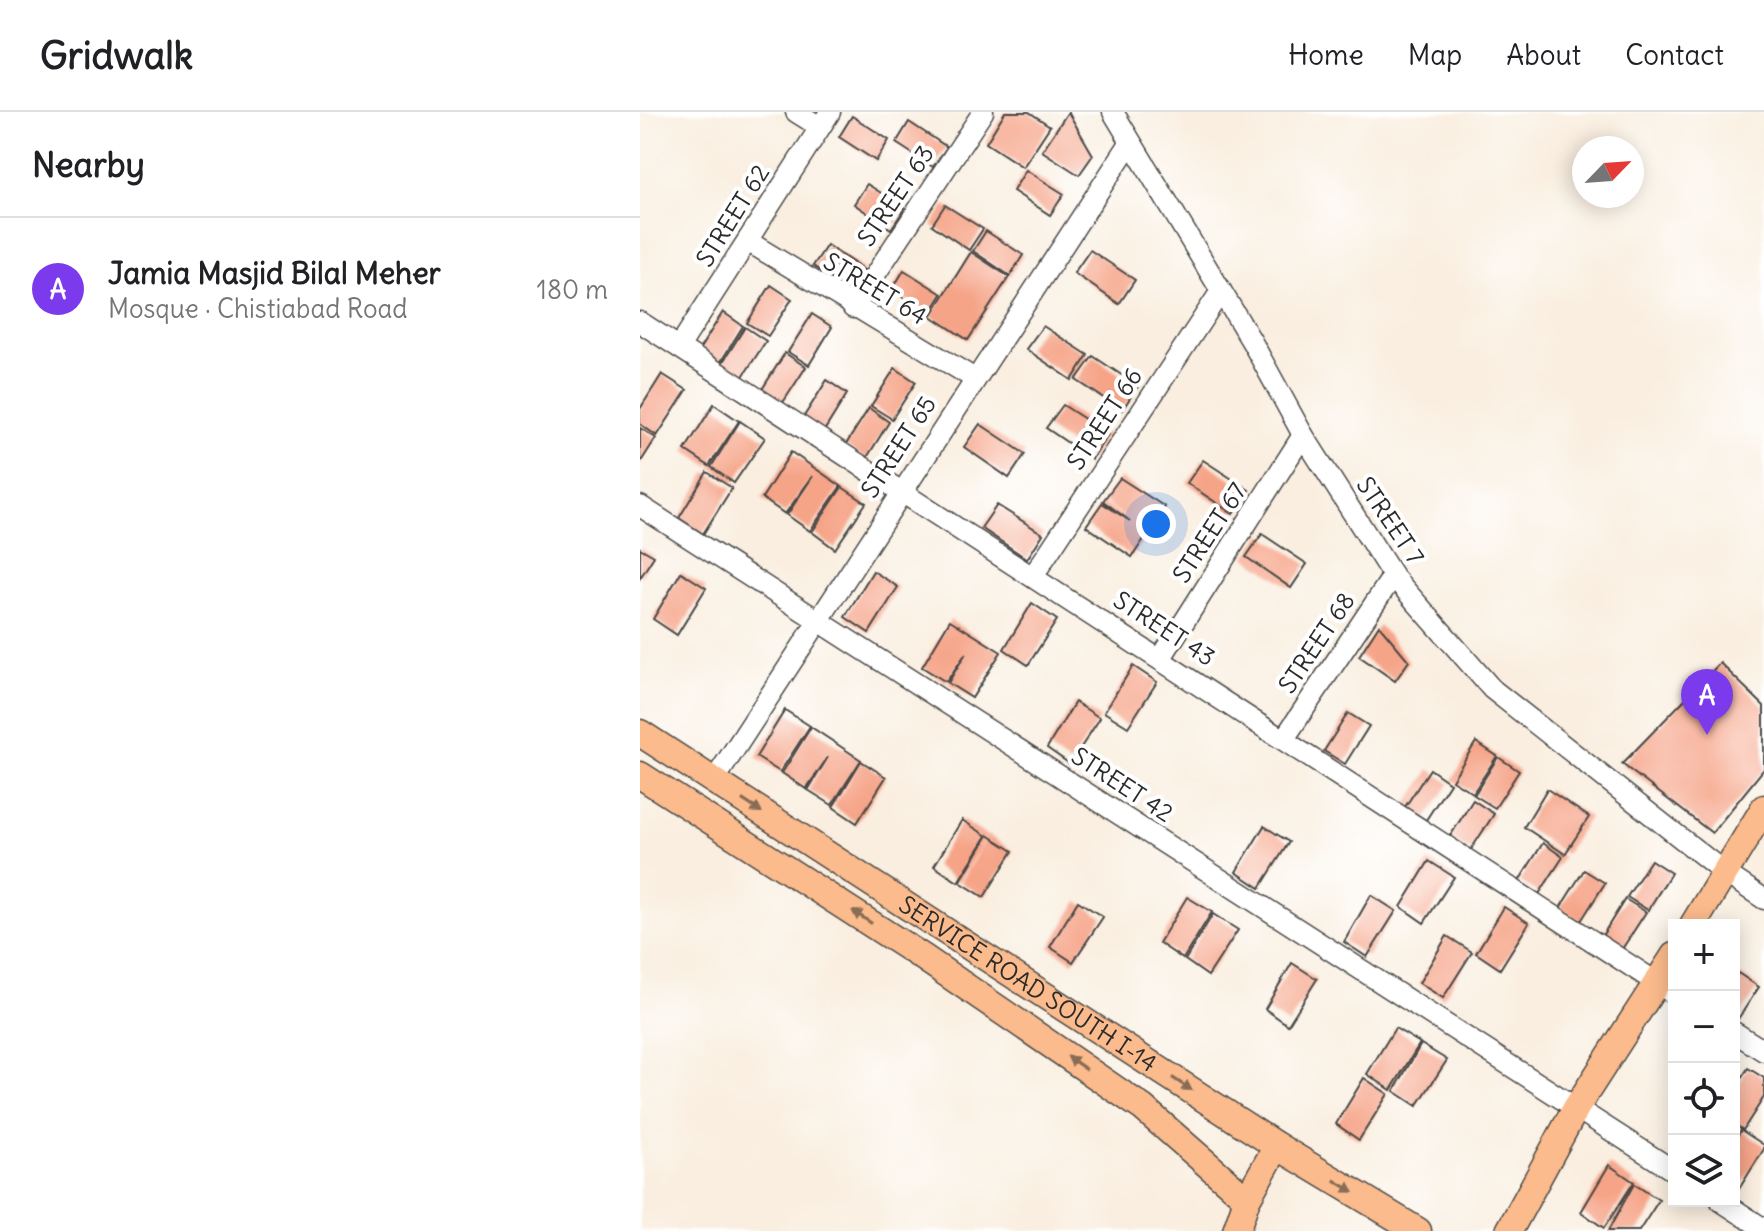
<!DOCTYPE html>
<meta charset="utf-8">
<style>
:root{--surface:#fff;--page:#f6f6f6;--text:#202124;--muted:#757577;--line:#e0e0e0;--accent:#7c3aed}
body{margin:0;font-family:Delius,sans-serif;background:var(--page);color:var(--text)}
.controls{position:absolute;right:24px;bottom:24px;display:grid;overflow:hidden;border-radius:0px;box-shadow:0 4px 20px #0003}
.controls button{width:72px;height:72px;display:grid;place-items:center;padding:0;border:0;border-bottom:2px solid var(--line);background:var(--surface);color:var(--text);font:40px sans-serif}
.compass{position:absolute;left:932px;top:24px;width:72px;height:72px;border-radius:50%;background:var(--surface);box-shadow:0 4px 20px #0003;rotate:65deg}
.you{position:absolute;left:516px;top:412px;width:28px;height:28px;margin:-20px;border:6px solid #fff;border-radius:50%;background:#1a73e8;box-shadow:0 0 0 12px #1a73e833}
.badge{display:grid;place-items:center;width:52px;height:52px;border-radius:50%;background:var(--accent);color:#fff;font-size:26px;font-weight:700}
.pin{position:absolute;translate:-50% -66px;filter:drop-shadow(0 2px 4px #0008)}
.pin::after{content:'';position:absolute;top:42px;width:28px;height:24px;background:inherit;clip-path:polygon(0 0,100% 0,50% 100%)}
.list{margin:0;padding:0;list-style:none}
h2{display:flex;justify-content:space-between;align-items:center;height:104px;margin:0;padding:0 32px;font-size:34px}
h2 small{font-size:26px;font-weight:400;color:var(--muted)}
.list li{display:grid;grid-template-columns:52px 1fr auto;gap:24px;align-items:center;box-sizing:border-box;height:144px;padding:0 32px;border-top:2px solid var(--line)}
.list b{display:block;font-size:30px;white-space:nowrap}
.list p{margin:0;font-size:26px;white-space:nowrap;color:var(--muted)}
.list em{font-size:26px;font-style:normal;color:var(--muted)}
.icon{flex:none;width:44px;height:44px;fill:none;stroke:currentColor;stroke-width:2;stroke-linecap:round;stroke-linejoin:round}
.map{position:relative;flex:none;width:1124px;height:1119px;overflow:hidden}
header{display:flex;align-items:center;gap:48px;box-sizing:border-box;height:112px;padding:0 40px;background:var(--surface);border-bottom:2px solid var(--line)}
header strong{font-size:38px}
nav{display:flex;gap:44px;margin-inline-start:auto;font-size:28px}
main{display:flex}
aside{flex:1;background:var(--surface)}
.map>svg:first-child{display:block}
</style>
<header>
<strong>Gridwalk</strong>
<nav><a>Home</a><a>Map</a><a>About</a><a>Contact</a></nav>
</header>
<main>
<aside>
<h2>Nearby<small></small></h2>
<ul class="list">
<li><span class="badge">A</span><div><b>Jamia Masjid Bilal Meher</b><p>Mosque · Chistiabad Road</p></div><em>180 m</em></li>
</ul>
</aside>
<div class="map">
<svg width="1124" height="1119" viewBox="0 0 1124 1119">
<rect width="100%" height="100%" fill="#fff"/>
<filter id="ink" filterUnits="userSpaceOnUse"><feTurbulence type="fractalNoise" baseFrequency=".0125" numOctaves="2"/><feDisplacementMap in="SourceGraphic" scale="16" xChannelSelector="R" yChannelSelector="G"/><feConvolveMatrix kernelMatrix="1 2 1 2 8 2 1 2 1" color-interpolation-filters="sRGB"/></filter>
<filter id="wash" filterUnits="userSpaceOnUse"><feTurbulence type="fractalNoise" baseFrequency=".006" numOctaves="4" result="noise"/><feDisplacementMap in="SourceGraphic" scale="32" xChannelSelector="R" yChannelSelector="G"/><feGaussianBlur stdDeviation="1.8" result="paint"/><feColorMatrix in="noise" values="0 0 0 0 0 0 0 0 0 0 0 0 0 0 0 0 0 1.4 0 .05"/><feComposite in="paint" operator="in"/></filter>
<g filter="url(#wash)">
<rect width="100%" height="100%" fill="#f9eedf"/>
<g id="blocks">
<g fill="#f6a488">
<path d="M365,0h24l21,14 -27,41 -37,-24z"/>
<path d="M428,0l25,43 -14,20 -37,-24z"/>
<path d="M212,4l37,24 -13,21 -37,-24z"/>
<path d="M269,10l38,25 -14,20 -37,-24z"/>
<path d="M386,58l38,24 -14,21 -37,-24z"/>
<path d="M227,72l38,24 -14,21 -37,-25z"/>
<path d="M305,93l38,24 -14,21 -37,-25z"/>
<path d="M346,119l37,24 -13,21 -37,-25z"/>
<path d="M187,133l37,25 -14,20 -37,-24z"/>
<path d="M450,138l45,30 -16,24 -45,-31z"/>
<path d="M331,140l38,25 -41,63 -37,-24z"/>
<path d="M264,158l38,24 -13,21 -37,-25z"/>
<path d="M131,173l21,14 -24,37 -21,-13z"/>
<path d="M83,200l20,14 -23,37 -21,-13z"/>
<path d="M172,202l20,13 -23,38 -21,-13z"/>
<path d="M403,214l45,29 -16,25 -46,-31z"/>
<path d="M105,215l21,14 -24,37 -21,-13z"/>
<path d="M145,241l21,14 -24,37 -21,-13z"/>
<path d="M453,244l45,30 -16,24 -46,-30z"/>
<path d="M255,256l21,14 -24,37 -21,-13z"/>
<path d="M22,262l25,16 -30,46 -17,-12v-15z"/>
<path d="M187,268l20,14 -23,37 -21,-13z"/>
<path d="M74,292l25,17 -30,45 -24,-16z"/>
<path d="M423,293l45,29 -16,25 -46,-31z"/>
<path d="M229,296l20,14 -23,37 -21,-13z"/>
<path d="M100,309l25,17 -31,45 -23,-16z"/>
<path d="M340,312l45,30 -16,24 -45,-31z"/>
<path d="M0,316l16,10 -16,25z"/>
<path d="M151,340l50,34 -31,45 -23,-16 26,-39 -28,38 -23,-16z"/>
<path d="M563,348l46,30 -16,24 -46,-31z"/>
<path d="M67,360l25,16 -29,46 -24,-16z"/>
<path d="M480,366l45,29 -33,50 -46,-31 16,-23 28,18 -27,-20z"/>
<path d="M202,375l24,16 -31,46 -23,-17z"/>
<path d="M357,393l46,29 -16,25 -46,-31z"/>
<path d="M622,422l45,30 -16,24 -45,-31z"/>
<path d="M0,436l14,8 -14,22z"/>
<path d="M233,459l25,16 -29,46 -24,-16z"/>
<path d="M41,460l25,16 -29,47 -24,-16z"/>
<path d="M392,491l25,17 -29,45 -24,-16z"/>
<path d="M310,508l51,32 -29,46 -24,-15 18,-30 -20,29 -24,-15z"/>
<path d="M739,513l30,36 -14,20 -36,-25z"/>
<path d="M1080,551l44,43v63l-52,64 -90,-69z"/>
<path d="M493,554l24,16 -29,45 -24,-15z"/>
<path d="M435,590l25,16 -30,46 -23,-16z"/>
<path d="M145,598l25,16 -30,46 -24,-15z"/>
<path d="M708,601l21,13 -24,38 -21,-13z"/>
<path d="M171,615l50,33 -29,45 -24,-15 20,-33 -22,32 -24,-16z"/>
<path d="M836,630l21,14 -24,37 -21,-13z"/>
<path d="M858,645l21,14 -24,37 -21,-13z"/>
<path d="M221,649l25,16 -29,46 -24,-16z"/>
<path d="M790,657l20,14 -24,37 -21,-13z"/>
<path d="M907,677l42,28 -24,37 -41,-27z"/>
<path d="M833,688l21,14 -24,37 -21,-13z"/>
<path d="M322,708l25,16 -29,46 -24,-16z"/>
<path d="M624,714l25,16 -29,46 -24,-16z"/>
<path d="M348,723l25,16 -29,46 -24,-15z"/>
<path d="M903,731l20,14 -24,37 -20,-13z"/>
<path d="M1011,748l20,13 -23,37 -21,-13z"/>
<path d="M789,749l25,16 -30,46 -23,-16z"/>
<path d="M944,758l21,13 -24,38 -21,-13z"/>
<path d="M731,783l25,16 -29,46 -23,-15z"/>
<path d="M547,785l25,15 -29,47 -24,-16z"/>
<path d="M985,787l21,13 -24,37 -20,-13z"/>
<path d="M438,789l25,16 -30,45 -23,-15z"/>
<path d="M864,795l25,16 -29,46 -24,-16z"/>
<path d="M573,802l25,16 -30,46 -23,-16z"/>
<path d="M807,824l25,16 -29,46 -24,-15z"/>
<path d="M652,851l25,16 -29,46 -23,-16z"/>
<path d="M1098,861l21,14 -25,38v-46z"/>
<path d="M755,916l25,15 -29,47 -24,-16z"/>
<path d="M781,932l26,16 -30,46 -23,-15z"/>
<path d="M1108,956l16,10v19l-21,33 -9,-6v-34z"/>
<path d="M724,966l24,16 -29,46 -23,-16z"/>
<path d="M1101,1018l23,15v4l-27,43 -3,-50z"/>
<path d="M969,1053l25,17 -30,46 -23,-16z"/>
<path d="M994,1072l25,16 -20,31h-31z"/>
</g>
</g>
</g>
<g filter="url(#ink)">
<use href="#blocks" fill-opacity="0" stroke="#4a4846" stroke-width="2"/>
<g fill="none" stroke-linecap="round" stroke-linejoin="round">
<g stroke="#4a4846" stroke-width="23">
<g id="minor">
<path d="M156,0l24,15"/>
<path d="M473,0l139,230 51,93 90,141 99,113 233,184 39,26"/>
<path d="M109,130l226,137"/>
<path d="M213,196l130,-196"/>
<path d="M0,210l1034,672"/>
<path d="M39,235l151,-235"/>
<path d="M0,394l1034,665"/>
<path d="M393,464l188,-285"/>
<path d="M521,546l142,-223"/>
<path d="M644,627l109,-163"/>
<path d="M74,669l416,-638"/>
<path d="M1094,920l30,19"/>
<path d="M1081,1089l43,28"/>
</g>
</g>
<g stroke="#4a4846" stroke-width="29">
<g id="major">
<path id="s1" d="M0,621l637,413 141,85"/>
<path d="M0,663l284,183 219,150 104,91"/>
<path d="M1053,813l71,-117"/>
<path d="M596,1119l11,-32 30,-53"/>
<path d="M869,1119l67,-123 98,-152"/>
</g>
</g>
<use href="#minor" stroke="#fff" stroke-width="20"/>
<use href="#major" stroke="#fbbb8c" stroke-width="26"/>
</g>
<defs><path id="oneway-solid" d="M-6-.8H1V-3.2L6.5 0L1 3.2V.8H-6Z" transform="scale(2)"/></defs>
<g fill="#896c57">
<use href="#oneway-solid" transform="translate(112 694) rotate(33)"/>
<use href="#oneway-solid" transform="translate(222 805) rotate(-147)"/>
<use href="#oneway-solid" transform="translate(437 951) rotate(-145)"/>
<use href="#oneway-solid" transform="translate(542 972) rotate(33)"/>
<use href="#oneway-solid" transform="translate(704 1074) rotate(31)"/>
</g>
</g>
<g text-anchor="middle" stroke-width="8" stroke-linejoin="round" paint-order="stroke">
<g font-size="24" fill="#2b2b2b" stroke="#fff">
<text transform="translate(256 84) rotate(-56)" y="8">STREET 63</text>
<text transform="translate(93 104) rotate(-58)" y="8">STREET 62</text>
<text transform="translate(235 177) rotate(31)" y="8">STREET 64</text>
<text transform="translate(465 307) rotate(-57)" y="8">STREET 66</text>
<text transform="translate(259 335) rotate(-57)" y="8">STREET 65</text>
<text transform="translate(750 409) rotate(56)" y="8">STREET 7</text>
<text transform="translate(570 421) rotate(-57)" y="8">STREET 67</text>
<text transform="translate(524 517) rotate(33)" y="8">STREET 43</text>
<text transform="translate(677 531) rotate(-56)" y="8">STREET 68</text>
<text transform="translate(482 673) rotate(33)" y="8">STREET 42</text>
<text dy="8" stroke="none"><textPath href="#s1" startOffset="462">SERVICE ROAD SOUTH I-14</textPath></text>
</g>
</g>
</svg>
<div class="controls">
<button>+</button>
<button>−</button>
<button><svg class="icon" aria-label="locate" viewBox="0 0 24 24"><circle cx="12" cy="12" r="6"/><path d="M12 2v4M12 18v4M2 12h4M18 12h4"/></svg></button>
<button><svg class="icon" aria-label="layers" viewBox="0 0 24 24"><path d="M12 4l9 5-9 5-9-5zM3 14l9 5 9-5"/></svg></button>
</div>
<svg class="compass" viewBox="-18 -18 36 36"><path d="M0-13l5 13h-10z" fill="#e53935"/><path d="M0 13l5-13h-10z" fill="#757577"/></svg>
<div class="you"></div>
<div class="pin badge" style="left:1067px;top:623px">A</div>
</div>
</main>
